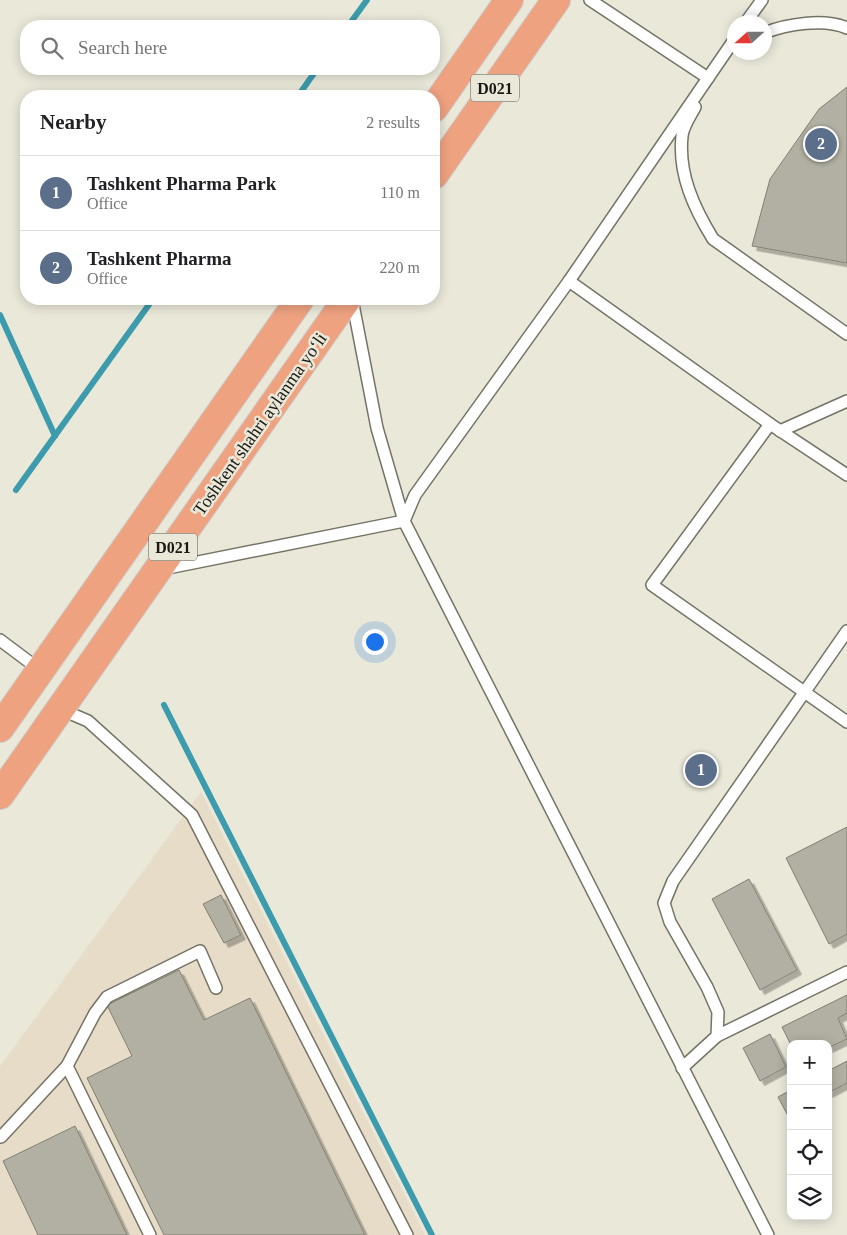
<!DOCTYPE html>
<meta charset="utf-8">
<style>
:root{--surface:#fff;--page:#f6f6f6;--text:#202124;--muted:#757577;--line:#e0e0e0;--accent:#9b3318}
body{margin:0;font-family:Georgia,serif;background:var(--page);color:var(--text)}
.controls{position:absolute;right:15px;bottom:15px;display:grid;overflow:hidden;border-radius:10px;box-shadow:0 2px 12px #0003}
.controls button{width:45px;height:45px;display:grid;place-items:center;padding:0;border:0;border-bottom:1px solid var(--line);background:var(--surface);color:var(--text);font:25px sans-serif}
.compass{position:absolute;left:727px;top:15px;width:45px;height:45px;border-radius:50%;background:var(--surface);box-shadow:0 2px 12px #0003;rotate:249deg}
.you{position:absolute;left:374px;top:641px;width:18px;height:18px;margin:-12px;border:4px solid #fff;border-radius:50%;background:#1a73e8;box-shadow:0 0 0 8px #1a73e833}
.badge{display:grid;place-items:center;width:32px;height:32px;border-radius:50%;background:var(--accent);color:#fff;font-size:16px;font-weight:700}
.pin{position:absolute;translate:-50% -50%;border:2px solid #fff;box-shadow:0 1px 5px #0006}
.list{margin:0;padding:0;list-style:none}
h2{display:flex;justify-content:space-between;align-items:center;height:65px;margin:0;padding:0 20px;font-size:21px}
h2 small{font-size:16px;font-weight:400;color:var(--muted)}
.list li{display:grid;grid-template-columns:32px 1fr auto;gap:15px;align-items:center;box-sizing:border-box;height:75px;padding:0 20px;border-top:1px solid var(--line)}
.list b{display:block;font-size:19px;white-space:nowrap}
.list p{margin:0;font-size:16px;white-space:nowrap;color:var(--muted)}
.list em{font-size:16px;font-style:normal;color:var(--muted)}
.icon{flex:none;width:28px;height:28px;fill:none;stroke:currentColor;stroke-width:2;stroke-linecap:round;stroke-linejoin:round}
.map{position:relative;flex:none;width:847px;height:1235px;overflow:hidden}
.search{position:absolute;background:var(--surface);box-shadow:0 2px 12px #0003;left:20px;top:20px;width:420px;height:55px;display:flex;align-items:center;gap:12px;box-sizing:border-box;padding:0 18px;border-radius:20px;color:var(--muted);font-size:19px}
.panel{position:absolute;background:var(--surface);box-shadow:0 2px 12px #0003;left:20px;top:90px;width:420px;height:215px;border-radius:20px}
.map>svg:first-child{display:block}
</style>
<div class="map">
<svg width="847" height="1235" viewBox="0 0 847 1235">
<defs>
<filter id="shadow"><feDropShadow dx="4.5" dy="4.5" stdDeviation="0" flood-color="#0004"/></filter>
</defs>
<rect width="100%" height="100%" fill="#eae8d9"/>
<path fill="#e7dcc8" d="M201,792l224,443h-425v-169z"/>
<g fill="none" stroke-linecap="round" stroke-linejoin="round">
<g stroke="#3c9bad" stroke-width="6">
<path d="M348,26l19,-26"/>
<path d="M298,96l19,-27"/>
<path d="M0,315l55,121"/>
<path d="M16,490l137,-191"/>
<path d="M164,705l268,530"/>
</g>
</g>
<g fill="#b2b0a2" stroke="#828073" filter="url(#shadow)">
<path d="M847,87v176l-95,-17 18,-67 49,-70z"/>
<path d="M847,827v107l-18,10 -43,-86z"/>
<path d="M749,879l48,91 -37,20 -48,-91z"/>
<path d="M221,895l20,40 -17,8 -21,-39z"/>
<path d="M179,970l25,50 46,-22 115,237h-201l-77,-157 45,-22 -25,-51z"/>
<path d="M847,995v18l-9,5 9,21 -19,9v-4l-37,1 -9,-18z"/>
<path d="M770,1034l16,33 -26,14 -17,-33z"/>
<path d="M847,1061v22l-19,10v-22z"/>
<path d="M791,1090v22l-4,2 -9,-17z"/>
<path d="M75,1126l52,109h-89l-35,-74z"/>
</g>
<g fill="none" stroke-linecap="round" stroke-linejoin="round">
<g stroke="#757366" stroke-width="14">
<g id="service">
<path d="M590,0l118,78"/>
<path d="M746,22l16,-22"/>
<path d="M764,33c23,-9 60,-15 83,-5"/>
<path d="M695,107c-4,8 -12,19 -13,29 -4,38 12,72 31,103l134,95"/>
<path d="M569,281l201,143 77,51"/>
<path d="M352,299l25,129 27,93 364,714"/>
<path d="M770,424l-118,161 195,137"/>
<path d="M780,431l67,-30"/>
<path d="M404,521l11,-26 154,-214 165,-241"/>
<path d="M163,569l241,-48"/>
<path d="M0,640l40,30"/>
<path d="M60,709l28,12 104,94 215,420"/>
<path d="M717,1036l130,-64"/>
<path d="M67,1066l83,169"/>
<path d="M682,1068l35,-32 1,-24 -11,-25 -37,-65 -6,-19 9,-22 174,-250"/>
<path d="M1,1137l66,-71 28,-53 12,-16 93,-46 16,37"/>
</g>
</g>
<g stroke="#cdcccb" stroke-width="30">
<g id="trunk">
<path d="M434,108l75,-108"/>
<path d="M434,175l122,-175"/>
<path d="M0,728l300,-429"/>
<path d="M0,795l347,-496"/>
</g>
</g>
<use href="#service" stroke="#fff" stroke-width="11"/>
<use href="#trunk" stroke="#eea280" stroke-width="28"/>
</g>
<g text-anchor="middle" stroke-width="5" stroke-linejoin="round" paint-order="stroke">
<g fill="#eae8d9" stroke="#58574f" stroke-width="1">
<rect x="471" y="74.5" width="48" height="27" rx="4"/>
<rect x="149" y="533.5" width="48" height="27" rx="4"/>
</g>
<g font-size="16" font-weight="bold" fill="#1a1914">
<text x="495" y="94">D021</text>
<text x="173" y="553">D021</text>
</g>
<g font-size="18" fill="#1a1914" stroke="#eae8d9">
<text transform="translate(260 424) rotate(-55)" y="6">Toshkent shahri aylanma yoʻli</text>
</g>
</g>
</svg>
<div class="controls">
<button>+</button>
<button>−</button>
<button><svg class="icon" aria-label="locate" viewBox="0 0 24 24"><circle cx="12" cy="12" r="6"/><path d="M12 2v4M12 18v4M2 12h4M18 12h4"/></svg></button>
<button><svg class="icon" aria-label="layers" viewBox="0 0 24 24"><path d="M12 4l9 5-9 5-9-5zM3 14l9 5 9-5"/></svg></button>
</div>
<svg class="compass" viewBox="-18 -18 36 36"><path d="M0-13l5 13h-10z" fill="#e53935"/><path d="M0 13l5-13h-10z" fill="#757577"/></svg>
<div class="you"></div>
<div class="pin badge" style="left:701px;top:770px;background:#5c6f8a">1</div>
<div class="pin badge" style="left:821px;top:144px;background:#5c6f8a">2</div>
<div class="search"><svg class="icon" aria-label="search" viewBox="0 0 24 24"><circle cx="10" cy="10" r="6"/><path d="M15 15l6 6"/></svg>Search here</div>
<section class="panel">
<h2>Nearby<small>2 results</small></h2>
<ul class="list">
<li><span class="badge" style="background:#5c6f8a">1</span><div><b>Tashkent Pharma Park</b><p>Office</p></div><em>110 m</em></li>
<li><span class="badge" style="background:#5c6f8a">2</span><div><b>Tashkent Pharma</b><p>Office</p></div><em>220 m</em></li>
</ul>
</section>
</div>
